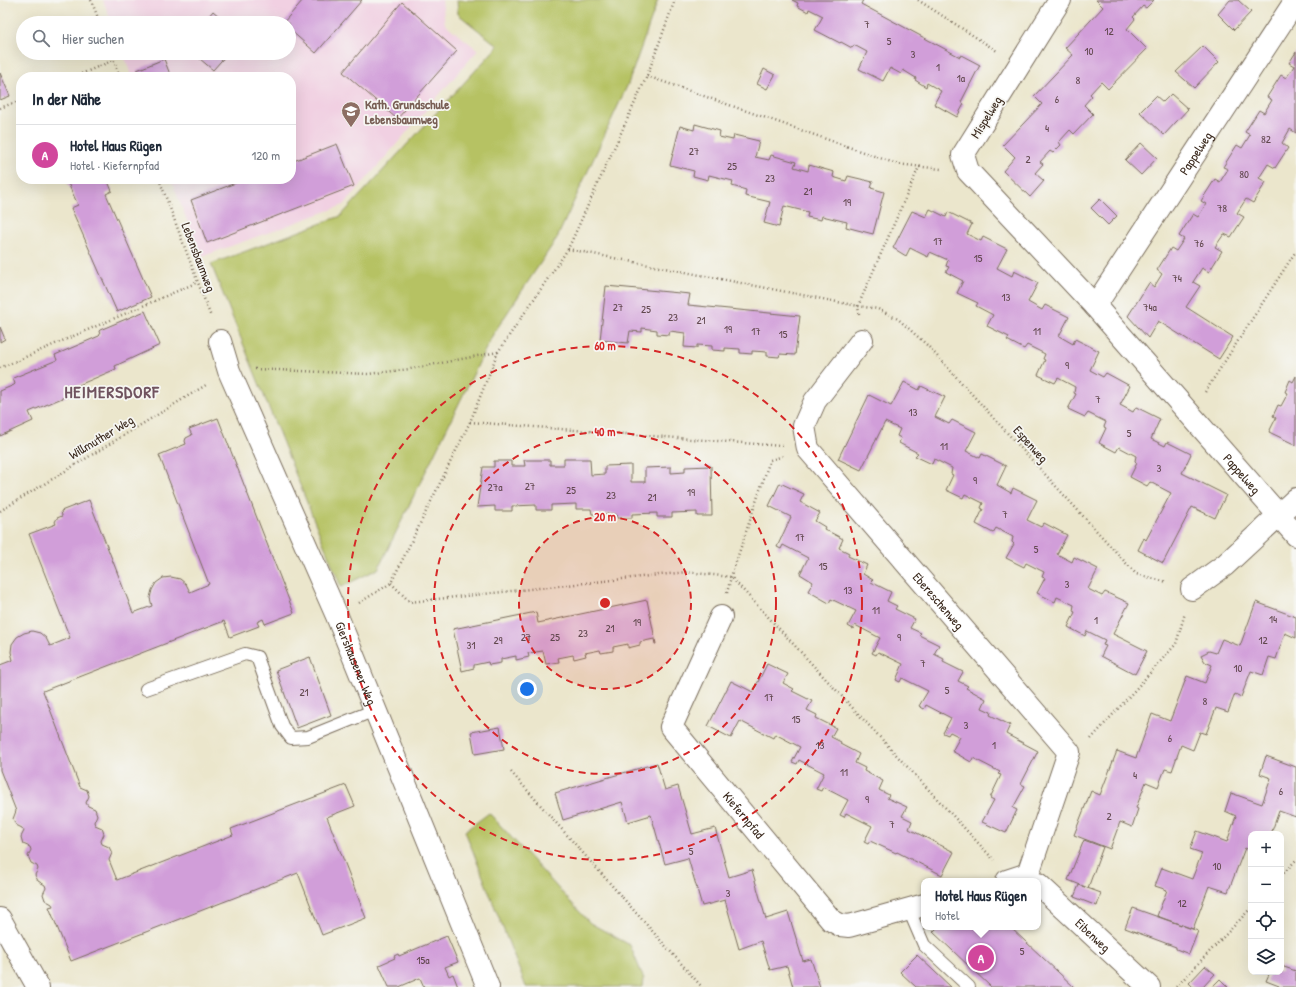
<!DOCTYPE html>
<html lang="de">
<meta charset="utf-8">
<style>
:root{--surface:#fff;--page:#f2f2f3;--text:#1f2937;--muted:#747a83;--line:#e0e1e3;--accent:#111827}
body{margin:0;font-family:"Patrick Hand",sans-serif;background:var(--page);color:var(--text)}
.controls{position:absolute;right:12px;bottom:12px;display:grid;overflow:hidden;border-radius:8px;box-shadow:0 4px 16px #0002}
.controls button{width:36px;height:36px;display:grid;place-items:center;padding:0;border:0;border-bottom:1px solid var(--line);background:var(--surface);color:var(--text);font:20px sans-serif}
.you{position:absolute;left:527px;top:689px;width:14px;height:14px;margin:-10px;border:3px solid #fff;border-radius:50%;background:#1a73e8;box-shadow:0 0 0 6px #1a73e833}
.badge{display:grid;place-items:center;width:26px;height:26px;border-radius:50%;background:var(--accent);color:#fff;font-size:13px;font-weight:700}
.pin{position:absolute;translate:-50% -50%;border:2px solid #fff;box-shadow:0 1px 4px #0006}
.popup{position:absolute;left:921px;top:878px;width:120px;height:52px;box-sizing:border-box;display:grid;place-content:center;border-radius:8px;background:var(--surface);filter:drop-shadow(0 1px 3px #0005);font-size:13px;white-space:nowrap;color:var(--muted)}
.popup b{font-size:15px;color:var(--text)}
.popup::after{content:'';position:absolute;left:50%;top:100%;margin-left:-8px;border:8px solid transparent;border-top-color:var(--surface)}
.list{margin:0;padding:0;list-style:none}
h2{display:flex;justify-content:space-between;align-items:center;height:52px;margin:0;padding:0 16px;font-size:17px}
h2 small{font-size:13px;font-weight:400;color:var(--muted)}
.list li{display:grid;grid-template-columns:26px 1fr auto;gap:12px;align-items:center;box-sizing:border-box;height:60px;padding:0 16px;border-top:1px solid var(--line)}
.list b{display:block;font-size:15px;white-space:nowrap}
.list p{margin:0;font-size:13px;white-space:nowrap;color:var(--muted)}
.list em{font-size:13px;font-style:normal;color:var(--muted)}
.icon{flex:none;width:22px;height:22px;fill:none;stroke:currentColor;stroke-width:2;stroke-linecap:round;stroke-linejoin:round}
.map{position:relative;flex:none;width:1296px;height:987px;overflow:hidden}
.search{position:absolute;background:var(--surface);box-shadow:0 4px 16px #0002;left:16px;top:16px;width:280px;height:44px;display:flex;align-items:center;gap:10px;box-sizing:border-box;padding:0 14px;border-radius:22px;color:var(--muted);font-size:15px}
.panel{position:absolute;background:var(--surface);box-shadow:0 4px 16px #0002;left:16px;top:72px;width:280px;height:112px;border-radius:16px}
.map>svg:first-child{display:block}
</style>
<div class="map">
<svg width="1296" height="987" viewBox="0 0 1296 987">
<rect width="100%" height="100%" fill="#f6f6f2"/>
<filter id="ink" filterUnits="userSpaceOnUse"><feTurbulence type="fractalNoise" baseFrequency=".025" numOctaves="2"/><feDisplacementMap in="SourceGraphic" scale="8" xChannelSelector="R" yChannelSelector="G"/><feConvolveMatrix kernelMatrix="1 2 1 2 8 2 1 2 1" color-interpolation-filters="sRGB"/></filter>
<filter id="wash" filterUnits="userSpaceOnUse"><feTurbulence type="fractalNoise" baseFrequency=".012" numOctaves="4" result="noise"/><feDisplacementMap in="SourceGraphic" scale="16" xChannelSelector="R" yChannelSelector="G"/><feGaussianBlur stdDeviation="0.9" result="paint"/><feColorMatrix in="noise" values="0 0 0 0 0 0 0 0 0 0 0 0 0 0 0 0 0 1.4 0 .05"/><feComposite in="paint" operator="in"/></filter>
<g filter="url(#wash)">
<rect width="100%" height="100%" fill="#ebe6cc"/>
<path fill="#f1d0e2" d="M103,0h339l3,24 33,26 -134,155 -143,52 -30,-78h120v-102h-159l-9,-24h166v-30h-177z"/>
<g fill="#b6c264" stroke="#787641">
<path d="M457,0h201l-30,84 -71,154 -65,98 -114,233 -37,18 -130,-323 130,-48 157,-170 -40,-32z"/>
<path d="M489,813l101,110 40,22 14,34 -1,8h-117l-61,-156z"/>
</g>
<g id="blocks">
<g fill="#d19ed9">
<path d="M303,0h59l-46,53 -27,-24v-6h-6z"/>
<path d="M792,0h71l-2,4 99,53 1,-2 19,10 -19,37 3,2 -7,13 -23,-13 7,-13 -14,-8 -1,4 -11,-7 1,-2 -13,-8 -2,4 -11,-6 -7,13 -24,-12 8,-17 -13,-7 -2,3 -11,-6 -1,1 -25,-13 8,-14 -14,-7 -1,3 -11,-6 1,-3z"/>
<path d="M1096,0h58l-8,8 -3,-2 -10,11 2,2 -8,10 20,20 -39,40 -7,-7 -11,12 2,2 -8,9 9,9 -19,20 -4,-4 -11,12 2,3 -8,8 -3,-2 -10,11 3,2 -8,9 9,8 -14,16 -27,-26 12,-14 -12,-12 39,-41 -8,-8 39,-41 -8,-7 38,-41z"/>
<path d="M1230,0h8l13,12 -17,18 -16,-16z"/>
<path d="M402,2l55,49 -60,68 -54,-47z"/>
<path d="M213,11l14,12h-24z"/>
<path d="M1203,46l16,16 -25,26 -18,-16z"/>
<path d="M1296,52v81l-6,-4 -8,14 6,5 -13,20 -7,-4 -9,14 7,4 -13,21 -7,-4 -9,14 7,4 -13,20 -7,-3 -9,13 7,4 -13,21 -7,-4 -9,14 7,4 -14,21 47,30 -14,22 -61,-38 -10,17 -20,-22 21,-33 5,4 8,-13 -5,-4 14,-22 5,3 8,-12 -5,-3 14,-22 5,3 8,-13 -5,-3 14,-22 5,3 8,-13 -5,-2 14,-22 5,3 8,-13 -5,-3 14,-22 5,3 8,-13 -5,-3 14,-22 5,3 8,-12 -5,-3z"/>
<path d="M193,53h35l-15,17z"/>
<path d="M164,59l7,18h-31l-3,-7z"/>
<path d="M764,69l11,6 -8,14 -10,-5z"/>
<path d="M0,73l10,23 -10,4z"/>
<path d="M1171,94l17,15 -24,26 -24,-23 16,-16 7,6z"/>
<path d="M695,124l25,7 -1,6 14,3 1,-5 25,6 -4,16 14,3 2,-5 25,7 -2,5 14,4 1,-6 25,7 -1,5 13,4 2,-5 25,6 -2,6 13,4 -11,42 -27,-7 1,-5 -25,-6 -1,4 -14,-3 1,-5 -24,-6 -5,21 -15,-4 6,-21 -25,-6 1,-6 -14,-4 1,-5 -24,-6 -1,5 -15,-4 1,-5 -24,-6 10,-39 14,4z"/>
<path d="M1141,143l16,15 -16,17 -16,-15z"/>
<path d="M337,144l17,42 -147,57 -16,-43 55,-21h45v-17z"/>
<path d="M66,179h41l5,12 -6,3 45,103 -34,15 -46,-104 7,-3z"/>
<path d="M1100,199l17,17 -9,9 -17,-17z"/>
<path d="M930,209l16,8 2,-5 24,12 -5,10 14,7 2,-4 24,12 -10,19 15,8 2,-5 24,12 -10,19 14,8 3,-5 24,12 -10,19 14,8 2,-5 24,12 -9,19 13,7 3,-4 24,13 -10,19 13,7 3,-5 24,12 -9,20 14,7 2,-4 24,12 -9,19 44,22 -11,23 -23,-11 -29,56 -25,-13 6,-12 2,2 25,-47 -21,-11 -3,4 -17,-9 7,-14 -2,-2 1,-5 -17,-9 -3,5 -17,-9 7,-15 -2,-1 2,-5 -18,-9 -3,4 -17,-8 8,-15 -2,-1 1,-6 -17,-9 -3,5 -17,-8 7,-15 -2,-1 2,-5 -18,-9 -3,4 -17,-9 2,-3 -22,-11 6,-11 -17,-9 2,-3 -21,-10 6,-12 -17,-9 3,-5 -3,-1 2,-6 -18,-8 -2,5 -18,-9 -4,8 -13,-8 19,-37 14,6z"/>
<path d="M606,286l84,8 -2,11 112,11 -5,39 -15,-1 -1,3 -12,-1v-4l-15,-1v3l-12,-1v-4l-15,-1v3l-13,-1v-4l-15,-1v3l-13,-1 1,-14 -15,-2 -1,4 -12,-1v-4l-15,-2v4l-12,-1 -2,12 -28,-3z"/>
<path d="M145,311l15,34 -45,21 1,3 -44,19 2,5 -45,19 4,9 -33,15v-45l14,-6 1,-1 -2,-6 44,-18 -2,-5 44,-19 1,-1 -1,-4 1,-1z"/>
<path d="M0,327l5,12 -5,3z"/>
<path d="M1296,376v69l-27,-13 7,-14 -3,-2 5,-11 3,1 7,-13 -3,-1 5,-12 3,2z"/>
<path d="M904,382l15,8 2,-4 24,11 -10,20 14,7 3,-4 24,12 -10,19 14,7 2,-4 24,12 -9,19 14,8 2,-5 24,12 -10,20 14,7 3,-4 23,12 -10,19 15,8 2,-5 24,12 -10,20 14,7 3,-4 24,11 -16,31 34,17 -12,23 -34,-18 5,-10 -3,-1 2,-5 -18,-9 -2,5 -17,-9 7,-15 -2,-1 1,-6 -17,-8 -2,5 -18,-9 8,-15 -3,-1 2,-5 -18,-9 -2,4 -18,-9 8,-14 -2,-2 1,-5 -17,-9 -3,5 -17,-9 7,-15 -2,-1 2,-5 -18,-9 -2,4 -17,-8 7,-15 -2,-1 1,-6 -18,-9 -2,5 -17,-8 3,-3 -19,-10 2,-5 -4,-2 3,-7 -15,-7 -24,48 -23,-11 31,-64 22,11z"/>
<path d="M218,418l76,195 -29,11 -2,-5 -6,3 2,4 -29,11 -6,-16 -181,70 37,96 7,3 2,6 -3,7 2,3 7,3 2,6 -3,7 1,3 7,3 2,6 -3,7 1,3 7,3 3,6 -3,7 8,20 116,-45 -2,-6 115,-44 9,21 -28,11 39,101 -44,17 -24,-62 -227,88 -22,-54 4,-1 -1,-2 -7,-4 -2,-6 3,-6 -1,-3 -7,-4 -3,-6 3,-6 -1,-3 -6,-3 -3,-7 3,-6 -1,-3 -7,-3 -2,-7 3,-6 -2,-3 -6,-3 -3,-6 3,-8 -16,-41v-105l13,-5 -2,-8 1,-8 5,-7 7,-4 8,-2 8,2 6,5 4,8 20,-8 -41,-104 27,-10 -1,-2 2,-4 5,-2 -1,-5 28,-11 44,113 19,-7 -2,-8 2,-8 4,-7 7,-5 8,-1 9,2 6,5 4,8 19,-8 -50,-129 27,-11 -1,-3 1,-3 6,-3 -3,-6z"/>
<path d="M564,459h26l1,16 14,-1v-8l26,-1v17h14v-14l26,-1v6l14,-1v-5l26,-1 1,50h-15v-4l-25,1v4h-15v-4l-25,1v4h-15l-1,-4h-24l-1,-5h-15v-5l-25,1v5h-15v-5l-24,1v5h-17v-5l-18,1 6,-40h11v-6h17v5h14l-1,-6h26v5h14z"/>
<path d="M780,483l24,11 -4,8 20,11 -5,8 10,6 -1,2 19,10 -4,9 10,5 -1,3 19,9 -4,9 10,6 -2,2 20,10 -4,9 10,5 -2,3 20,10 -5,9 11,5 -2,2 20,10 -5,9 10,5 -1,3 20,10 -5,9 10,5 -2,2 20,11 -4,9 9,4 -1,3 20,10 -4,9 32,17 -17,33 4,2 -12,22 4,2 -11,23 -24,-11 12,-22 -4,-2 11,-23 -3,-1 2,-2 -27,-14 -2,4 -19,-11 8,-14 -10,-5 -2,3 -5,-2 8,-15 -25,-13 -2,4 -5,-3 9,-15 -26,-13 -2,4 -4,-2 7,-16 -25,-12 -2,3 -4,-2 8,-15 -25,-13 -2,4 -5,-3 8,-15 -25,-12 -2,4 -21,-12 5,-9 -13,-8 8,-16 -25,-13 -2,4 -4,-2 14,-30 -22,-11z"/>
<path d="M647,600l9,44h-1l-1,-5 -14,3v3l-12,3v-4l-15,3v4l-12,2 -1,-3 -15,3 1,3 -12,3 -1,-4 -15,3 1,4 -13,2 -3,-13 -15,2 1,4 -13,3v-4l-15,3v4l-12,2 -1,-3 -14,3v3l-12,3 -9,-42 83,-17 2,11z"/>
<path d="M1256,602l40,15v21l-11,-5 -9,26 -7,-2 -6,18 -12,-4 -10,26 -6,-3 -7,18 -12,-4 -10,26 -6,-2 -7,18 -12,-5 -9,26 -7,-2 -7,18 -12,-5 -10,26 2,1 -6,18 -12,-5 -10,27 -36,-14 17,-44 9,4 17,-44 19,7 16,-44 18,7 17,-45 18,7 7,-18 -7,-3 -4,-7 8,-4 7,2 6,-14 18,7z"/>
<path d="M310,657l21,58 -34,13 -21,-58z"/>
<path d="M767,664l21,10 -5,9 11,6 -2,2 20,10 -5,9 10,5 -1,3 20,10 -5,9 10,5 -1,2 19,10 -4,9 10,5 -1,3 19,10 -4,9 10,5 -2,3 20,9 -5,9 10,5 -3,8 45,23 -12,23 -45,-23 -1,1 -26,-12 -2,3 -4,-2 8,-16 -26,-13 -2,4 -4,-2 8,-15 -25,-13 -2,4 -5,-2 8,-16 -25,-13 -2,4 -5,-2 8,-15 -25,-13 -2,4 -33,-17 -9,17 -23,-12 23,-45 22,11z"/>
<path d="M500,727l4,22 -29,5 -4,-22z"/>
<path d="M1266,756l30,11v50l-17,-6 -8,23h-20v17l-6,-3 -17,44 -19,-6 -16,43 -36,-13 10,-26 -12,-4 7,-18 30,11 10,-26 -12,-4 7,-18 30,11 9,-26 -11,-5 6,-18 31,11 9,-26 -11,-4z"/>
<path d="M657,763l8,27 13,-4 14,48 23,-6 14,49 23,-7 14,49 22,-7 15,49 8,-2 9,28h-27l-6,-21 -17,4 -9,-29 -22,8 -14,-49 -23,6 -14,-48 -23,6 -14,-49 -23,7 -6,-20 -59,18 -8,-27z"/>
<path d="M1084,840l19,7 -15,41 -20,-8z"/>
<path d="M1079,885l22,8 -4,13 -23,-9z"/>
<path d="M1133,908l65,23 -9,23 -13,-5v-2l-51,-19z"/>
<path d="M938,927h72l64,60h-83l-58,-55z"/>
<path d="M447,936l11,26 -13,5 4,9 4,-2 5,13h-34l-4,-9 -21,9h-10l-10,-22 16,-7 -1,-2 4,-2 1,2z"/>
<path d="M917,955l34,32h-35l-16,-15z"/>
<path d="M1205,966l10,8 -12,13h-10l-4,-4z"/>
<path d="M1281,966l15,5v16h-18l1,-1 -13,-5 4,-9h11z"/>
<path d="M1220,979l8,8h-16z"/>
</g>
</g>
</g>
<g filter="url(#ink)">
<use href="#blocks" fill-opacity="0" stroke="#796c5b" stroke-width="1"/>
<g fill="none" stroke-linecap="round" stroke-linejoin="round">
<g stroke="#796c5b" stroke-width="14">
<g id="lane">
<path d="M146,689l99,-35 12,3 25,69 9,12 17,-1 67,-27"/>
<path d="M909,910l15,35 45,42"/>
</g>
</g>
<g stroke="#796c5b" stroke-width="24">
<g id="street">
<path id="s1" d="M1060,0l-97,155 5,16 127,135 201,229"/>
<path id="s2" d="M1095,306l201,-306"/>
<path id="s3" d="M862,340l-47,61 -11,25 4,23 261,303 -41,122"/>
<path id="s4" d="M220,341l9,30 108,245 151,371"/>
<path d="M1192,589l33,-24 71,-66"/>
<path id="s5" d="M721,617l-50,110 160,193 9,5 9,1 75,-21"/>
<path d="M1007,881l21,-7"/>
<path id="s6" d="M1038,884l111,103"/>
<path d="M0,919l38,68"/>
</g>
</g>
<g stroke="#796c5b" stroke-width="2.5" stroke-dasharray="1 3" stroke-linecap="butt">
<path d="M91,0l9,23"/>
<path d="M918,0l79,51"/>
<path d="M111,53l9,24"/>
<path d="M647,76l250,88 44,5"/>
<path d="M74,77l40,-17"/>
<path d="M0,108l21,-8"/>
<path d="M159,179l52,138"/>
<path d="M568,249l290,57 20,3 20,10 29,26 209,229 31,8"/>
<path d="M859,314l-1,-8 61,-139h1"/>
<path d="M0,368l198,-86"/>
<path d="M255,369l113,5 42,-5 88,-17"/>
<path d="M1205,392l91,-141"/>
<path d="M470,422l312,24"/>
<path d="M0,511l206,-126"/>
<path d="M391,583l19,19 277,-30 44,5 263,283"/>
<path d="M727,593l4,-16 39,-117 14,-4"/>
<path d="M359,603l32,-20 79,-161 28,-70 70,-103 79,-173 28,-76"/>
<path d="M1091,739l85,-95 9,-31"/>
<path d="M511,772l191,215"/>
<path d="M1281,876l15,-16"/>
<path d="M1176,987l75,-79"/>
</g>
<use href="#lane" stroke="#fff" stroke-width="12"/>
<use href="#street" stroke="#fff" stroke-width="22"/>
</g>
</g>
<circle cx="605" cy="603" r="86" fill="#d62828" fill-opacity=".12"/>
<g fill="none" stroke="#d62828" stroke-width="2" stroke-dasharray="7 5">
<circle cx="605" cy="603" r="86"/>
<circle cx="605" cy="603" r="171"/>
<circle cx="605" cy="603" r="257"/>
</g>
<defs>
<g id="school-pin" transform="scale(1)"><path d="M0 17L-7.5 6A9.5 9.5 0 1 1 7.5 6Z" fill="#8d6e63" stroke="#f6f6f2"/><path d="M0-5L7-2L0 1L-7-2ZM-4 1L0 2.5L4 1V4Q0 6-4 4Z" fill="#fff"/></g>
</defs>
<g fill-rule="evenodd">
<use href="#school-pin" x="351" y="111"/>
</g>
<g text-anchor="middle" stroke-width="3.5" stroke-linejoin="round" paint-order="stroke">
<g font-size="11" fill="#60474d">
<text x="867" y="28">7</text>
<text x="1109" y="35">12</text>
<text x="889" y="45">5</text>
<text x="1089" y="55">10</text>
<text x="913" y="58">3</text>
<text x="938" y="71">1</text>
<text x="961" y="82">1a</text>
<text x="1078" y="84">8</text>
<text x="1057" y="103">6</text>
<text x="1047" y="132">4</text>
<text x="1266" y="143">82</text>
<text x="694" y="155">27</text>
<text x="1028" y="163">2</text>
<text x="732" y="170">25</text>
<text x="1244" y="178">80</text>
<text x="770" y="182">23</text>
<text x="808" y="195">21</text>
<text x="847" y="206">19</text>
<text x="1222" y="212">78</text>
<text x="938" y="245">17</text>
<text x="1199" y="247">76</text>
<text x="978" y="262">15</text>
<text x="1177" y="282">74</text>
<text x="1006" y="301">13</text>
<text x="618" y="311">27</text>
<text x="1150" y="311">74a</text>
<text x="646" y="313">25</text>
<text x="673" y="321">23</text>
<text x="701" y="324">21</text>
<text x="728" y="333">19</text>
<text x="756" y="335">17</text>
<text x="1037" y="335">11</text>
<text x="783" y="338">15</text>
<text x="1067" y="369">9</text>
<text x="1098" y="403">7</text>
<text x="913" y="416">13</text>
<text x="1129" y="437">5</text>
<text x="944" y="450">11</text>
<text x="1159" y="472">3</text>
<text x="975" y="484">9</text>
<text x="530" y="490">27</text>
<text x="495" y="491">27a</text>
<text x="571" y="494">25</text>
<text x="691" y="496">19</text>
<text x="611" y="499">23</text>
<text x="652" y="501">21</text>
<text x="1005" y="518">7</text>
<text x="800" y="541">17</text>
<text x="1036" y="553">5</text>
<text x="823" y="570">15</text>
<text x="1067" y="588">3</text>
<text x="848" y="594">13</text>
<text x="876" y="614">11</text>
<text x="1273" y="623">14</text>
<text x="1096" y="624">1</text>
<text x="637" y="626">19</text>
<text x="610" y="632">21</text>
<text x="583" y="637">23</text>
<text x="526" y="641">27</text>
<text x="555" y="641">25</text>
<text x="899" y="641">9</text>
<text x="498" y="644">29</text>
<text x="1263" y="644">12</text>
<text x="471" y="649">31</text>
<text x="923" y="667">7</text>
<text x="1238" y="672">10</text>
<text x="947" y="694">5</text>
<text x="304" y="696">21</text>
<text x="769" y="701">17</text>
<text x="1205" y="705">8</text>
<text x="796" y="723">15</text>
<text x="966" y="729">3</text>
<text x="1170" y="742">6</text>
<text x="820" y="749">13</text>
<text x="994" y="749">1</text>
<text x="844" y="776">11</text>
<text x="1135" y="779">4</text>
<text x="1281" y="795">6</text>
<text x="867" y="803">9</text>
<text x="1109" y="820">2</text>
<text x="892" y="828">7</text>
<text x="691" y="855">5</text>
<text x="1217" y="870">10</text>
<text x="728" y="897">3</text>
<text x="1182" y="907">12</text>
<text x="1022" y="955">5</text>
<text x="423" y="964">15a</text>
</g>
<g font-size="13" font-weight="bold" fill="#785e54" stroke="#f6f6f2" text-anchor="start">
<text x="365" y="109">Kath. Grundschule<tspan x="365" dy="15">Lebensbaumweg</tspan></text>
</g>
<g font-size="13" fill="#3b2a1e" stroke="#f6f6f2">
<text transform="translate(986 117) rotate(-58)" y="5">Mispelweg</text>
<text dy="5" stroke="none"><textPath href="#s2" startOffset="183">Pappelweg</textPath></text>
<text transform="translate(199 257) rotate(69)" y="5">Lebensbaumweg</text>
<text transform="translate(101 437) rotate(-31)" y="5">Willmuther Weg</text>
<text transform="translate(1031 444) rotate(48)" y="5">Espenweg</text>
<text dy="5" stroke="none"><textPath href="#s1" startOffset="608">Pappelweg</textPath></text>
<text dy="5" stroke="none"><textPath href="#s3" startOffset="328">Ebereschenweg</textPath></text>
<text dy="5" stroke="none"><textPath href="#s4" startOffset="350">Giershausener Weg</textPath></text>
<text dy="5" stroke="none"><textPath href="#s5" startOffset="235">Kiefernpfad</textPath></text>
<text dy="5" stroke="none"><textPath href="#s6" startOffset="75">Eibenweg</textPath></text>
</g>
<g font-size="17" font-weight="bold" letter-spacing="1" fill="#70535f" stroke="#f6f6f2">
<text x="112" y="398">HEIMERSDORF</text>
</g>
</g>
<circle cx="605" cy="603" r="6" fill="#d62828" stroke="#f6f6f2" stroke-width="2"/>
<g font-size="12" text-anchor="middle" font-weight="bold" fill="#d62828" stroke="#f6f6f2" stroke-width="3.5" stroke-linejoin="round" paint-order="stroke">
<text x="605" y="350">60 m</text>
<text x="605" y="436">40 m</text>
<text x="605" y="521">20 m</text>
</g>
</svg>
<div class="controls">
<button>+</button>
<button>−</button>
<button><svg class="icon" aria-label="locate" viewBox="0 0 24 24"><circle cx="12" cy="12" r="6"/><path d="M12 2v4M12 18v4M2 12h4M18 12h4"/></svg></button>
<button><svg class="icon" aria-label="layers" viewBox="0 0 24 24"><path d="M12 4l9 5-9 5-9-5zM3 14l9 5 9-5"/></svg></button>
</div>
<div class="you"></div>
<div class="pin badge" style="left:981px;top:958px;background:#d1479c">A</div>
<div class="popup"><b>Hotel Haus Rügen</b>Hotel</div>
<div class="search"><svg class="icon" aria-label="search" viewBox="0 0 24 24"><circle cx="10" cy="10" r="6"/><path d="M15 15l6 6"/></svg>Hier suchen</div>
<section class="panel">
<h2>In der Nähe<small></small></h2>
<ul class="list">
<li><span class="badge" style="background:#d1479c">A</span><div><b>Hotel Haus Rügen</b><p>Hotel · Kiefernpfad</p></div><em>120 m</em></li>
</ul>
</section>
</div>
